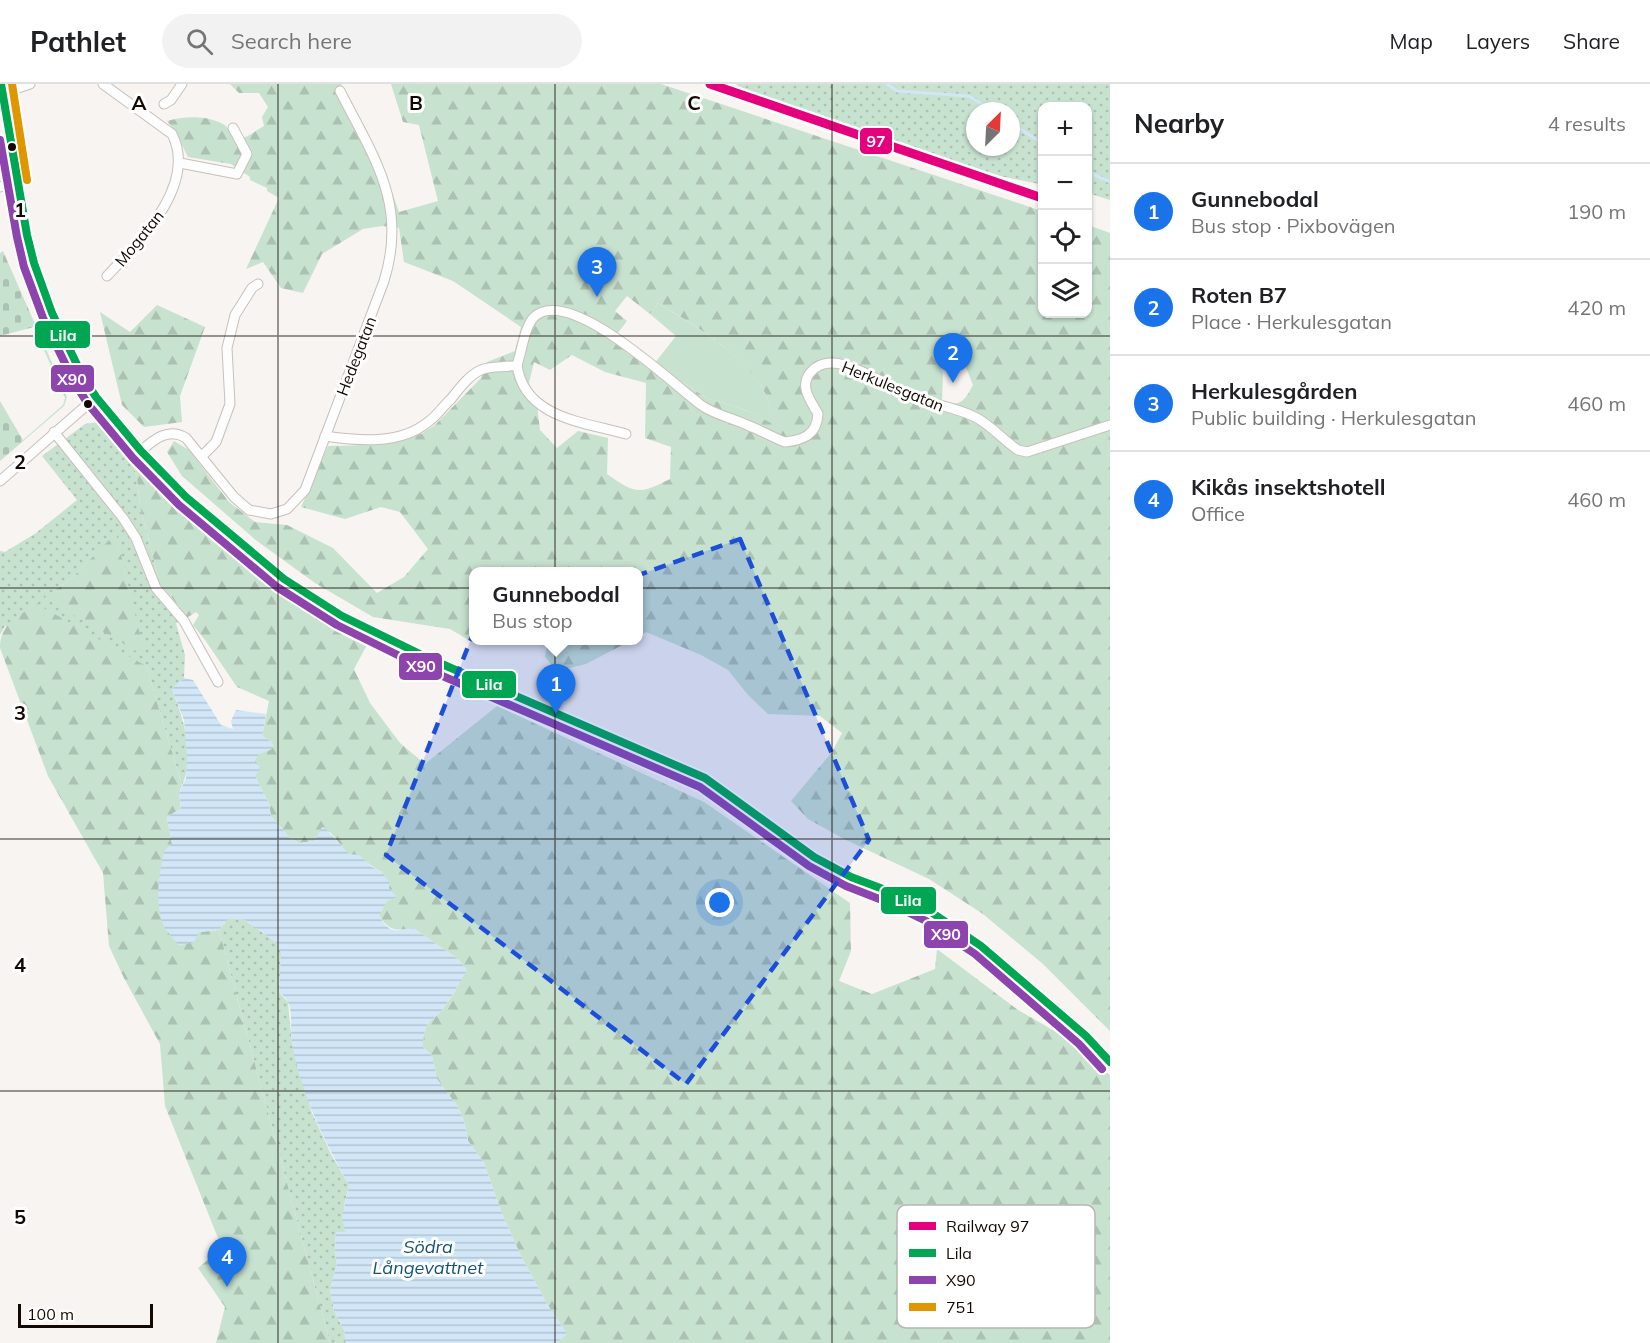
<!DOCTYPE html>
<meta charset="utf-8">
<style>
:root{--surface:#fff;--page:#f2f2f2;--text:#202124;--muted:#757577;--line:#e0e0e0;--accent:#1a73e8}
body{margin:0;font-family:Mulish,sans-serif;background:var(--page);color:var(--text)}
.controls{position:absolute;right:18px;top:18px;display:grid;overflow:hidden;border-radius:12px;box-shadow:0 2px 4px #0004}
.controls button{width:54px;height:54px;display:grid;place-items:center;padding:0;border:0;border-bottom:2px solid var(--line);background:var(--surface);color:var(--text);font:30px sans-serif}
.compass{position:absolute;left:966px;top:18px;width:54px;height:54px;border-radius:50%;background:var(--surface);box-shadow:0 2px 4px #0004;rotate:24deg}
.scale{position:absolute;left:18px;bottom:15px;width:135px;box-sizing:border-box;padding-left:6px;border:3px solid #130903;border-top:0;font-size:16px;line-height:21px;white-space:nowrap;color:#130903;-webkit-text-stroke:4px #fff;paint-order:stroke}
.you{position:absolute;left:720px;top:819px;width:21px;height:21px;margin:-15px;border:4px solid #fff;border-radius:50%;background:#1a73e8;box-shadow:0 0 0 9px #1a73e833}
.badge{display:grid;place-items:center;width:39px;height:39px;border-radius:50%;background:var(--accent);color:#fff;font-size:20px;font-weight:700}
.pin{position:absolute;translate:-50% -50px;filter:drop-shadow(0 2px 3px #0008)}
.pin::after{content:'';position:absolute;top:32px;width:21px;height:18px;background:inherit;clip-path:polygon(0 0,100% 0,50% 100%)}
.popup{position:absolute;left:469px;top:483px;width:174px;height:78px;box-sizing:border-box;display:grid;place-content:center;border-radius:12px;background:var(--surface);filter:drop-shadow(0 2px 4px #0005);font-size:20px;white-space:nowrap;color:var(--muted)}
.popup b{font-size:22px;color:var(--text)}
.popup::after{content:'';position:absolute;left:50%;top:100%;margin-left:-12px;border:12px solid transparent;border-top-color:var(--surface)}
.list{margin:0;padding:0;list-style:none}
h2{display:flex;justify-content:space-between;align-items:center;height:78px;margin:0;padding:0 24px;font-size:26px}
h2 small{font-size:20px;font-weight:400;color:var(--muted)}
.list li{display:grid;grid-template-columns:39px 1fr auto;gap:18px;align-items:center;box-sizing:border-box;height:96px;padding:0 24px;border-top:2px solid var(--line)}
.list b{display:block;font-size:22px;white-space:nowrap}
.list p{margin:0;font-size:20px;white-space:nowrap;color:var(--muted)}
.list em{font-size:20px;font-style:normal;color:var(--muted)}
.icon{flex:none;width:33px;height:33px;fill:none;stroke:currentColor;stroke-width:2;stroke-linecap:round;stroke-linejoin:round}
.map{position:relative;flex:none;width:1110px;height:1259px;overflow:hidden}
header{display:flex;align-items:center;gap:36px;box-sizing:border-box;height:84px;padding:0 30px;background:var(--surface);border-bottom:2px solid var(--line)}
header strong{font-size:28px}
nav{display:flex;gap:33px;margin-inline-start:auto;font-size:21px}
.search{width:420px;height:54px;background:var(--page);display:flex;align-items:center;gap:15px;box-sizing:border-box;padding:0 21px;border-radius:33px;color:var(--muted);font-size:22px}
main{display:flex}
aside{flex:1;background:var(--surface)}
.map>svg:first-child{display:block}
</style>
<header>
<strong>Pathlet</strong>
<div class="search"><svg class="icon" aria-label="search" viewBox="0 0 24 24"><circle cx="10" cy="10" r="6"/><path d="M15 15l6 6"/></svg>Search here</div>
<nav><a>Map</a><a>Layers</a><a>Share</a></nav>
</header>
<main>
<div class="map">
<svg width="1110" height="1259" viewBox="0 0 1110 1259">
<defs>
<pattern id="grass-dots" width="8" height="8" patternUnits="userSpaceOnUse" patternTransform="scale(1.5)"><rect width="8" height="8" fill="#c8e2d0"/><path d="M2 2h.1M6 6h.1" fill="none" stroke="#abc1b1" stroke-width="1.8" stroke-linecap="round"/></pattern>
<pattern id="forest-firs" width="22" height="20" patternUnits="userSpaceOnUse" patternTransform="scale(1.5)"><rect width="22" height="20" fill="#c8e2d0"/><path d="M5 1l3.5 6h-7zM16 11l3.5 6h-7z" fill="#abc1b1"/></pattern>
<pattern id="cemetery-stones" width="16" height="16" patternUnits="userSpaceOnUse" patternTransform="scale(1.5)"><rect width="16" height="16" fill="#c8e2d0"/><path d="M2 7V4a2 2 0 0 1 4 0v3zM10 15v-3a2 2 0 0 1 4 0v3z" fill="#abc1b1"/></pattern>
<pattern id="water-rules" width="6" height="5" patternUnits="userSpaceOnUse" patternTransform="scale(1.5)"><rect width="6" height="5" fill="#d1e6f7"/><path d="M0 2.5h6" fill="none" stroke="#b3c4d2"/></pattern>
</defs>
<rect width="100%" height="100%" fill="#f7f4f2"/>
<g fill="url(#grass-dots)" fill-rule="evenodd">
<path d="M737,0h373v116l-22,-7v-87h-46v78h-3l-63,-13 -241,-83zM975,27h36v36h-36z"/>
<path d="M97,338l31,28 9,28 3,28 20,78 19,22 6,13 -9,4 9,32 -1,23 -12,11c11,29 24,67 10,96l-36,-119 -141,-40 -5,9v-84l5,1 31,-19 41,-33 -35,-44 43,-32zM116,450l28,121 -99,-57 26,-19z"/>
<path d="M229,834l16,2 33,24 3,9 -2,39 9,10 4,41 20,70 19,41 18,31 -5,21 1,27 -9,-1 -1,18 2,15 -7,24 4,22 10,19 2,13h-16l-111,-413z"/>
</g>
<g fill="url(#forest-firs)" fill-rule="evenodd">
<path d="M230,0h111l43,86 15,42 39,-11 -19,-76 -16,-3 -12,-38h270l381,127v103h46v-89l22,8v798l-67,-67 -60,-50 -54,-35 -85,-40 -36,-20 -17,-18 41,-49 10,-19 -22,-17 -52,-2 -20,-19 -20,-25 -27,-15 -55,-23 -7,4 -1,-64h-164v68l1,1 -3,1 -22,-13 -77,-12 -58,-34 -58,-42 -75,-65 -15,-24 7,-11 15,9 40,52 26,20 32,3 46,23 44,45 27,-16 24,-28 -28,-37 -19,-5 -36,12 -44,-12 27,-61 47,-1 46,-11 14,-9 46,-47 6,-16 28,-11 6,-24 -68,-46 -49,-19 -5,-34 -17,-2 -19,3 -41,25 -19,39 -22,-5 -18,-26 -17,7 33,-71 -12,-7v-3l-17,-8v-3l-19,-13 -43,-7 -13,-26 -8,-10c17,-5 39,-6 56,3 5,3 9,10 12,14l11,-1 18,-11 -2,-9 6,-10 -9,-14h-20zM627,212l23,18 8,-11c39,24 83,49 107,90 5,9 6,21 9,31l-26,-13 -41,-13 -53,-34 -37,-30 10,-13 -12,-10zM946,260h7l6,6 14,35c-9,17 -12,21 -31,17l1,-29 -2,-4 3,-10 -4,-6zM572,271l33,17 41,11 -1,55 26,9 -1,32c-31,16 -35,15 -63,-5l1,-36 -30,-7 -21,17 -17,-18 -3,-25 -8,-22 5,-21 16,8z"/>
<path d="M157,221l48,22 -25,69 2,26 -38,5 -22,-22 -22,-93 30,20z"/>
<path d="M128,366l34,39 76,62 58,46 73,44 -15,28 16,34 30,40 25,21 72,-58 207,96 146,101 1,48 -12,30 33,13 63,-25 2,-20 81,61 54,31 38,34v268h-554l11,-9 -20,-30 -27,-50 -17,-38 -19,-53 -16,-22 -4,-20 -6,-14 -21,-28 -5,-23 -9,-9c0,-30 11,-23 24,-44 8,-10 13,-22 19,-34l-8,-10 -45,-31c-17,3 -24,3 -34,-12 10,-19 12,-24 3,-44 -13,-6 -19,-16 -33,-17l-19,-23h-10l-6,9 -15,2 -9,-5 -19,-22 -2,-12 -13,-26 -2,-15 3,-7 15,-14 -10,-6 7,-35 -32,-14 -32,-47 -12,-15 6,-10 -3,-3 -11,7 -6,-13 -19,-22 -20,-78 -3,-28z"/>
<path d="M116,449l29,123 -101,-58 27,-19z"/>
<path d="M37,520l109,62 36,119 -3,8 2,16 -14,8 5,27 27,88 20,-2 111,413h-114l9,-36 -27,-39 24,-20 -57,-142 -5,-62 -36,-66 -15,-32 -6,-73 -55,-97 -48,-128c0,-26 18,-31 37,-44z"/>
<path d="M548,557v-1l82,1 -44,23 -29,7 -12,-14z"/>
</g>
<path fill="url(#cemetery-stones)" d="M3,167l64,146 -3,9 -64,55v-60l23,39 40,-35 2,-7 -31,-71 -34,9v-83z"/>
<path fill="#c8e2d0" d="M658,219c38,24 84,49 107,90 5,9 7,22 10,32l-27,-14 -41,-13 -53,-34 22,-28 -26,-22z"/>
<path fill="url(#water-rules)" d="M184,594l9,2 28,45 12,4 -2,-8 5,-11 30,4 -4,22 10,6 2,4 -2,3c-9,5 -14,2 -17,13l4,4 1,4 -4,4v4l13,26 2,12 19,22 9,5 15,-2 6,-9 1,-4 3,-1 25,27 10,1 13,12 10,5 8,12 -1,4 8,9 -10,4 -8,15c10,17 15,16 34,12l45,31 9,11c-7,11 -13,23 -20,33 -13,21 -24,14 -24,44l9,9 5,23 21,28 6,14 4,20 16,22 19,53 17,38 27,50 20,30 -11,9h-210l-2,-13 -10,-19 -4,-22 7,-24 -2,-15 1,-18h9l-3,-15 7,-32c-25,-45 -48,-91 -57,-141 -2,-12 1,-32 -4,-42 -1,-3 -6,-8 -9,-10l2,-39 -3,-9 -33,-24 -16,-2 -10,12 -20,2 -5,10 -15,4c-5,-7 -14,-16 -17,-24 -7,-22 -3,-49 2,-71l8,-7 -5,-27 14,-9 -2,-15 7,-15 1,-20 -3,-38 -12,-31z"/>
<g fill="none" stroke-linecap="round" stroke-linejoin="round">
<g stroke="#d1e6f7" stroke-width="3">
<path d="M887,0l10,7 72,5 23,15"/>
<path d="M1011,39l31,20"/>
<path d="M1088,88l22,10"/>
</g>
<g stroke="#c7c0ba" stroke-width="11">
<g id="minor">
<path d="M1,0l26,151 7,28 18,50 31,64 13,20 45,54 45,46 98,82 58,37 86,42 277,120 109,79 37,20 40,15 40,20 50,34 59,50 46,40 24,26"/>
<path d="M103,0l69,50c26,51 -33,108 -65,142"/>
<path d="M3,9l27,-9"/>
<path d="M164,20l7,-4 11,-16"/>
<path d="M180,79l57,11 10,-20 -14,-26"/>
<path d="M0,103l17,-5"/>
<path d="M517,281c7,53 67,57 109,69"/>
<path d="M54,348l69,86 13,20 20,50 28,33 34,61"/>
<path d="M325,352c34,5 75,9 103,-14 9,-6 15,-16 23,-23 8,-10 18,-24 30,-29 10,-5 25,-2 36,-5 5,-14 7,-37 17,-48 35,-33 139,67 167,88 12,9 31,13 46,20 13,5 25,12 38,17 18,-2 32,-7 33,-28 -7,-13 -19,-27 -8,-41 22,-28 72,11 95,21 22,10 49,12 70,23 16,8 28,23 43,33l9,2 83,-27"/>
<path d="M141,367c13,-12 28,-24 45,-13l48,59 15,13 22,4 16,-5 18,-19 79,-209c24,-77 -10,-123 -44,-190"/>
<path d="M202,372l14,-14 14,-38 -3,-56 8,-33 17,-27 6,-4"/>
<path d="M0,397l96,-84"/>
</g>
</g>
<use href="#minor" stroke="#fefdfd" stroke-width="9"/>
<g stroke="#fff" stroke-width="12">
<path id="bus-1" d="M1,0l26,151 7,28 18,50 31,64 13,20 45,54 45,46 98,82 58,37 86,42 277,120 109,79 37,20 40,15 40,20 50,34 105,90 24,26"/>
</g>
<g stroke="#fff" stroke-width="12">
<path id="bus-2" d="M0,56l17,97 7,30 19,51 31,64 14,22 45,54 46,47 98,82 60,38 87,43 276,119 109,79 37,20 41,16 39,19 49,33 104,90 23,25"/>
</g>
<g stroke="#fff" stroke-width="12">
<path id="bus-3" d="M12,0l15,96"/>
</g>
<use href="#bus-1" stroke="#00a651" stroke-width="8"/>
<use href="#bus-2" stroke="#8e44ad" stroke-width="8"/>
<use href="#bus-3" stroke="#e09600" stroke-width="8"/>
<g stroke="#fff" stroke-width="14">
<path id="rail-1" d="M710,0l332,114"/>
</g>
<use href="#rail-1" stroke="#e5007d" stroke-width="9"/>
</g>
<path fill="#1d4ed8" fill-opacity="0.2" stroke="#1d4ed8" stroke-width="4.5" stroke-dasharray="12 8" stroke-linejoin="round" d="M740,455l129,301 -183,244 -300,-229 87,-221z"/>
<path fill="none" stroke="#130903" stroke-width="1.5" stroke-opacity="0.55" d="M278,0v1259M555,0v1259M832,0v1259M0,252h1110M0,504h1110M0,755h1110M0,1007h1110"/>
<g fill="#130903" stroke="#fff" stroke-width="2">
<circle cx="12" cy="63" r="5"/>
<circle cx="88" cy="320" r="5"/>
</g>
<g text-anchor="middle" stroke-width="6" stroke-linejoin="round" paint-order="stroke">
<g font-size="16" fill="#130903" stroke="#fff">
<text transform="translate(139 154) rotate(-51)" y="6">Mogatan</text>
<text transform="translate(356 272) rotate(-69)" y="6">Hedegatan</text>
<text transform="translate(893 302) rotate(22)" y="6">Herkulesgatan</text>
</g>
<g font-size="18" font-style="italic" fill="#155178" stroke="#fff">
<text x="428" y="1169">Södra<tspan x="428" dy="21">Långevattnet</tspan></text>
</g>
</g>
<rect x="897" y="1121" width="198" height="123" rx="9" fill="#fff" stroke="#b8b5b3" stroke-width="1.5"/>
<rect x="909" y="1138" width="27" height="8" fill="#e5007d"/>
<rect x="909" y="1165" width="27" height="8" fill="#00a651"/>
<rect x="909" y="1192" width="27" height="8" fill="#8e44ad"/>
<rect x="909" y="1219" width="27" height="8" fill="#e09600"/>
<g font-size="16" fill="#130903">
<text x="946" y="1148">Railway 97</text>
<text x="946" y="1175">Lila</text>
<text x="946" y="1202">X90</text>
<text x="946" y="1229">751</text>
</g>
<g font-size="20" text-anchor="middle" font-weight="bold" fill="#130903" stroke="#fff" stroke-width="6" stroke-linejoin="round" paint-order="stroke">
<text x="139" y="26">A</text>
<text x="416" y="26">B</text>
<text x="694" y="26">C</text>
<text x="20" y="133">1</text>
<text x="20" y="385">2</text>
<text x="20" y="636">3</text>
<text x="20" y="888">4</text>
<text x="20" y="1140">5</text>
</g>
<g stroke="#fff" stroke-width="2">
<rect x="859" y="43" width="34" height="28" rx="6" fill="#e5007d"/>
<rect x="34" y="236" width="57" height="29" rx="6" fill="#00a651"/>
<rect x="50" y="280" width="45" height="29" rx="6" fill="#8e44ad"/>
<rect x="398" y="568" width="45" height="29" rx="6" fill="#8e44ad"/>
<rect x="461" y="586" width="56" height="29" rx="6" fill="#00a651"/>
<rect x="880" y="802" width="57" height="29" rx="6" fill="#00a651"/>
<rect x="923" y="836" width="46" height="29" rx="6" fill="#8e44ad"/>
</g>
<g font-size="16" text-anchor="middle" font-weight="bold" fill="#fff">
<text x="876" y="63">97</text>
<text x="63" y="257">Lila</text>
<text x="72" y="301">X90</text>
<text x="421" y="588">X90</text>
<text x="489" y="606">Lila</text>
<text x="908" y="822">Lila</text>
<text x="946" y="856">X90</text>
</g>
</svg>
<div class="controls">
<button>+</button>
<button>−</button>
<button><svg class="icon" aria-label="locate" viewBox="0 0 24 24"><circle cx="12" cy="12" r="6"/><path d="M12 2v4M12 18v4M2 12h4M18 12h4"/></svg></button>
<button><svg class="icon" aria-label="layers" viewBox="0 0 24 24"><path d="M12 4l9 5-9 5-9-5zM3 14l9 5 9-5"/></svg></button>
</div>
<svg class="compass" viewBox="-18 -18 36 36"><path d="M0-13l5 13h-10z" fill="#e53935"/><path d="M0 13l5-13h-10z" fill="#757577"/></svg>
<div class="scale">100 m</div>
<div class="you"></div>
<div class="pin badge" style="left:556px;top:630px">1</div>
<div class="popup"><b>Gunnebodal</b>Bus stop</div>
<div class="pin badge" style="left:953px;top:299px">2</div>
<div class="pin badge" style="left:597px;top:213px">3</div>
<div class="pin badge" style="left:227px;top:1203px">4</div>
</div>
<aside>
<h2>Nearby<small>4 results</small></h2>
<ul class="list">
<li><span class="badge">1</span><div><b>Gunnebodal</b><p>Bus stop · Pixbovägen</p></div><em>190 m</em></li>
<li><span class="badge">2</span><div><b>Roten B7</b><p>Place · Herkulesgatan</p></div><em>420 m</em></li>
<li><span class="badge">3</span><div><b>Herkulesgården</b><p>Public building · Herkulesgatan</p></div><em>460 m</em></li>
<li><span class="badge">4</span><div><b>Kikås insektshotell</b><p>Office</p></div><em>460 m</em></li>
</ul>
</aside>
</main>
